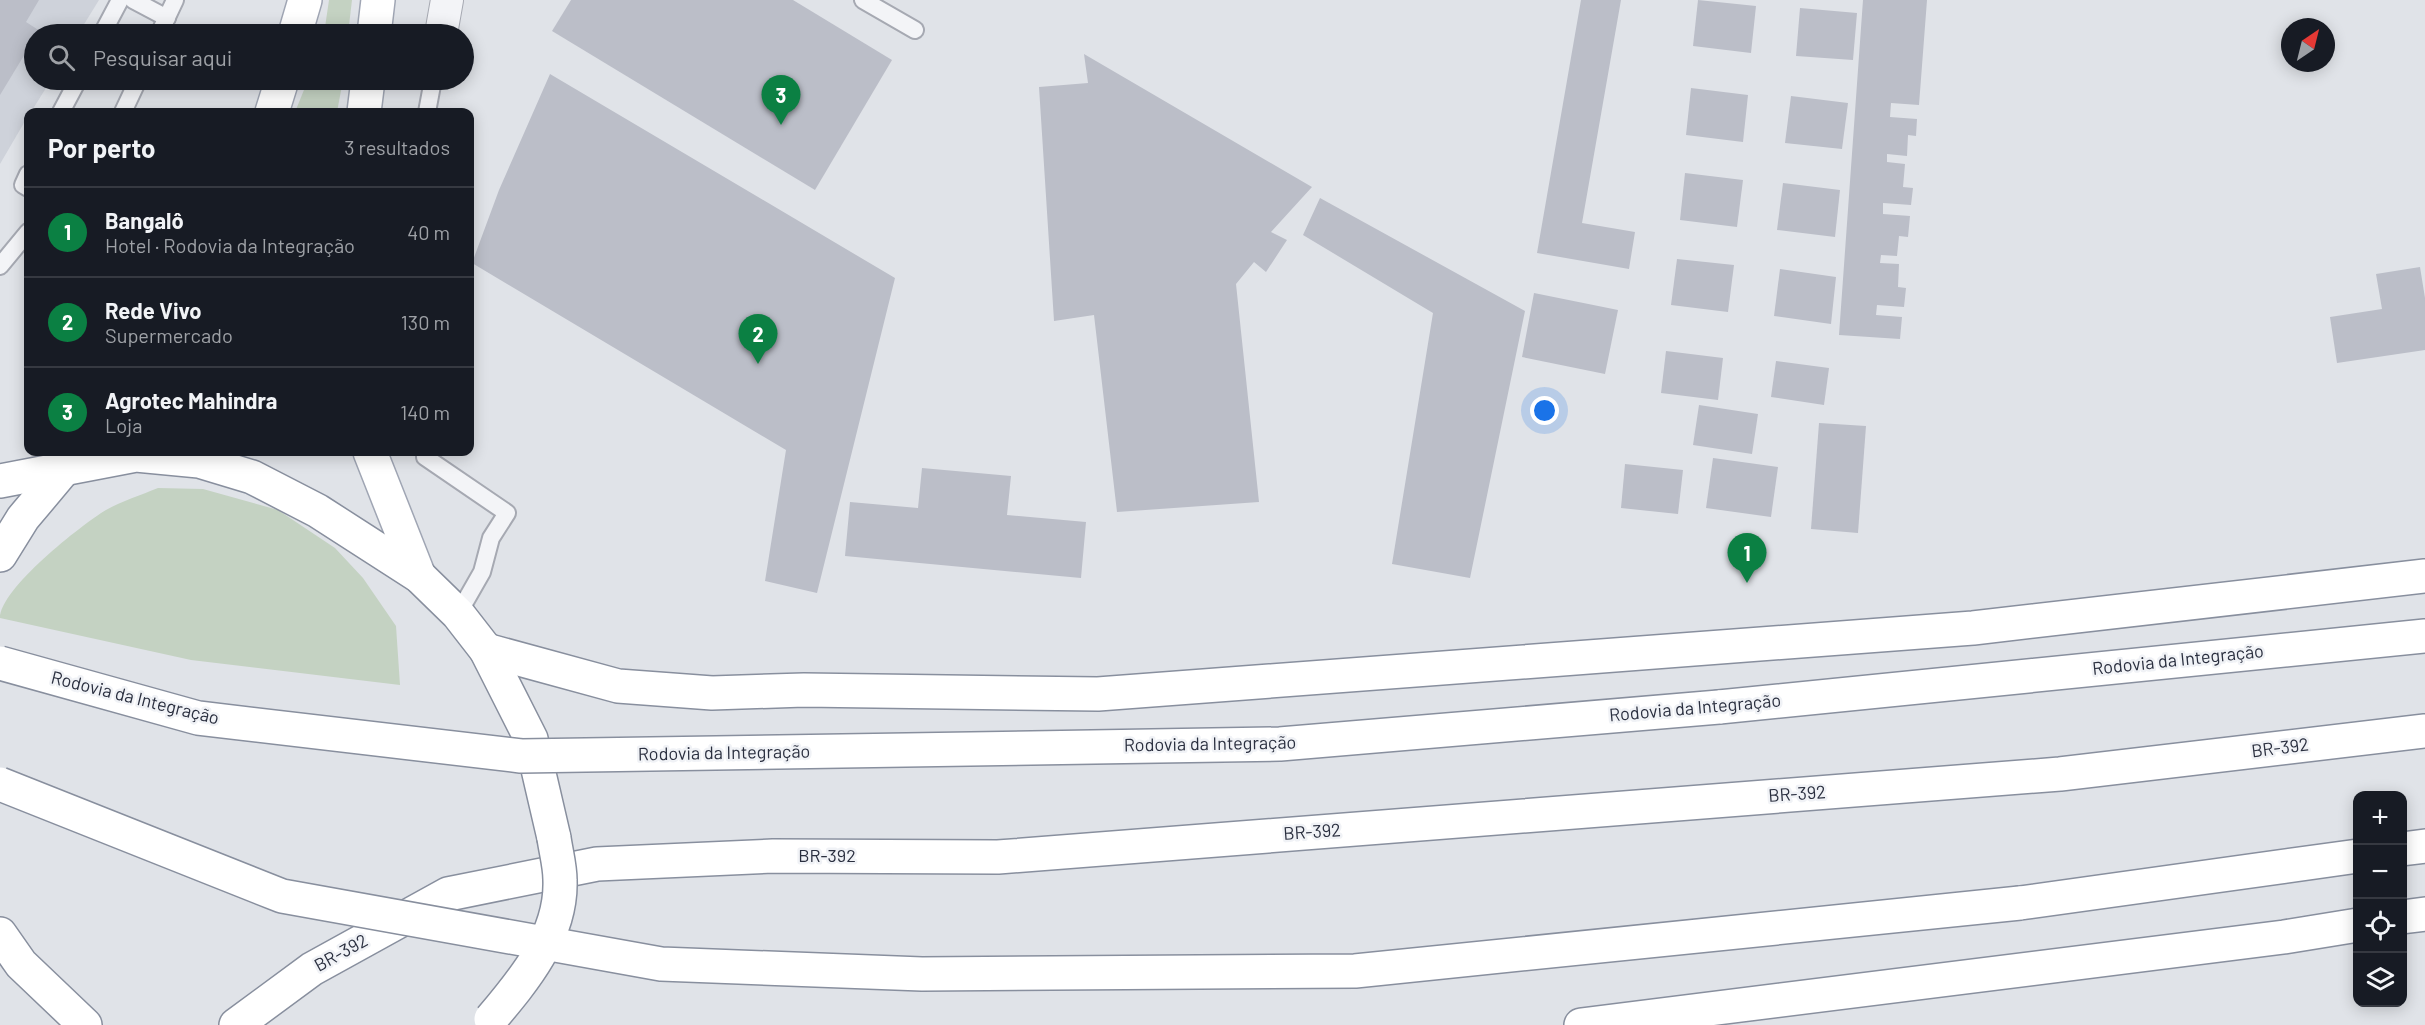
<!DOCTYPE html>
<html lang="pt">
<meta charset="utf-8">
<style>
:root{--surface:#171b24;--page:#242831;--text:#f1f3f6;--muted:#9ea1a6;--line:#363941;--accent:#0b8043}
body{margin:0;font-family:Barlow,sans-serif;background:var(--page);color:var(--text)}
.controls{position:absolute;right:18px;bottom:18px;display:grid;overflow:hidden;border-radius:12px;box-shadow:0 3px 15px #0003}
.controls button{width:54px;height:54px;display:grid;place-items:center;padding:0;border:0;border-bottom:2px solid var(--line);background:var(--surface);color:var(--text);font:30px sans-serif}
.compass{position:absolute;left:2281px;top:18px;width:54px;height:54px;border-radius:50%;background:var(--surface);box-shadow:0 3px 15px #0003;rotate:35deg}
.you{position:absolute;left:1545px;top:411px;width:21px;height:21px;margin:-15px;border:4px solid #fff;border-radius:50%;background:#1a73e8;box-shadow:0 0 0 9px #1a73e833}
.badge{display:grid;place-items:center;width:39px;height:39px;border-radius:50%;background:var(--accent);color:#fff;font-size:20px;font-weight:700}
.pin{position:absolute;translate:-50% -50px;filter:drop-shadow(0 2px 3px #0008)}
.pin::after{content:'';position:absolute;top:32px;width:21px;height:18px;background:inherit;clip-path:polygon(0 0,100% 0,50% 100%)}
.list{margin:0;padding:0;list-style:none}
h2{display:flex;justify-content:space-between;align-items:center;height:78px;margin:0;padding:0 24px;font-size:26px}
h2 small{font-size:20px;font-weight:400;color:var(--muted)}
.list li{display:grid;grid-template-columns:39px 1fr auto;gap:18px;align-items:center;box-sizing:border-box;height:90px;padding:0 24px;border-top:2px solid var(--line)}
.list b{display:block;font-size:22px;white-space:nowrap}
.list p{margin:0;font-size:20px;white-space:nowrap;color:var(--muted)}
.list em{font-size:20px;font-style:normal;color:var(--muted)}
.icon{flex:none;width:33px;height:33px;fill:none;stroke:currentColor;stroke-width:2;stroke-linecap:round;stroke-linejoin:round}
.map{position:relative;flex:none;width:2425px;height:1025px;overflow:hidden}
.search{position:absolute;background:var(--surface);box-shadow:0 3px 15px #0003;left:24px;top:24px;width:450px;height:66px;display:flex;align-items:center;gap:15px;box-sizing:border-box;padding:0 21px;border-radius:33px;color:var(--muted);font-size:22px}
.panel{position:absolute;background:var(--surface);box-shadow:0 3px 15px #0003;left:24px;top:108px;width:450px;height:348px;border-radius:12px}
.map>svg:first-child{display:block}
</style>
<div class="map">
<svg width="2425" height="1025" viewBox="0 0 2425 1025">
<rect width="100%" height="100%" fill="#e0e3e8"/>
<path fill="#ced2da" d="M0,0h99l-21,34h-44v46h17l-20,32h-3v4l-28,48z"/>
<g fill="#c4d2c2">
<path d="M329,0h23l-4,34h-24z"/>
<path d="M308,80h35l-6,32h-42z"/>
<path d="M158,488l45,1 75,21 57,38 28,30 33,48 4,59 -209,-25 -191,-42c0,-29 81,-93 106,-108 16,-9 35,-15 52,-22z"/>
</g>
<g fill="#bbbec8">
<path d="M0,0h39l-13,22 14,9 -6,3v5l-34,56z"/>
<path d="M571,0h222l99,60 -77,130 -263,-159z"/>
<path d="M1581,0h40l-39,223 53,9 -6,37 -92,-16z"/>
<path d="M1698,0l58,6 -5,47 -58,-7z"/>
<path d="M1863,0h64l-8,105 -28,-2 -1,14 27,2 -1,17 -8,-1 -1,21 -20,-2v8l18,2 -2,23 10,1 -2,17 -28,-2v11l27,2 -2,21 -9,-1 -2,20 -16,-1 -1,8 19,1 -1,23 8,1 -2,19 -27,-2 -1,10 26,2 -2,22 -61,-4z"/>
<path d="M1800,8l57,5 -4,47 -57,-4z"/>
<path d="M1084,54l228,133 -41,45 16,8 -21,32 -12,-10 -18,22 23,218 -142,10 -23,-197 -40,6 -15,-234 49,-4z"/>
<path d="M550,74l345,204 -78,315 -52,-12 21,-131 -314,-187 27,-73z"/>
<path d="M1691,88l57,7 -5,47 -57,-7z"/>
<path d="M1791,96l57,7 -6,46 -57,-6z"/>
<path d="M1685,173l58,7 -6,47 -57,-7z"/>
<path d="M1783,183l57,7 -5,47 -58,-7z"/>
<path d="M1320,198l205,113 -55,267 -78,-14 41,-251 -130,-78z"/>
<path d="M1677,259l57,6 -6,47 -57,-7z"/>
<path d="M2420,267l5,31v52l-88,13 -7,-46 52,-8 -6,-35z"/>
<path d="M1780,269l56,8 -5,47 -57,-8z"/>
<path d="M1534,293l84,17 -13,64 -83,-17z"/>
<path d="M1666,351l57,7 -5,42 -57,-7z"/>
<path d="M1776,361l53,7 -5,37 -53,-8z"/>
<path d="M1699,405l59,9 -6,40 -59,-9z"/>
<path d="M1819,423l47,3 -8,107 -47,-4z"/>
<path d="M1713,458l65,9 -7,50 -65,-9z"/>
<path d="M1625,464l58,6 -5,44 -57,-6z"/>
<path d="M922,468l89,8 -4,39 79,7 -5,56 -236,-22 5,-54 68,6z"/>
</g>
<g fill="none" stroke-linecap="round" stroke-linejoin="round">
<g stroke="#a6a9b2" stroke-width="20">
<g id="service">
<path d="M133,0l34,18"/>
<path d="M863,0l52,30"/>
<path d="M102,34l18,-34"/>
<path d="M159,34l16,-34"/>
<path d="M61,112l17,-32"/>
<path d="M123,112l15,-32"/>
<path d="M427,112l6,-32"/>
<path d="M28,174l-5,11 5,3"/>
<path d="M0,266l28,-34"/>
<path d="M425,452v5l82,56 -16,25 -9,34 -24,42"/>
</g>
</g>
<g stroke="#a6a9b2" stroke-width="34">
<path id="minor" d="M441,34l6,-34"/>
</g>
<g stroke="#a0a6b4" stroke-width="36">
<g id="primary">
<path d="M295,34l10,-34"/>
<path d="M374,34l4,-34"/>
<path d="M272,112l10,-32"/>
<path d="M364,112l4,-32"/>
<path d="M370,452l49,124"/>
</g>
</g>
<g stroke="#888f9e" stroke-width="36">
<g id="trunk">
<path d="M0,481l136,-26 63,6 53,16 66,34 101,65 39,38 28,36 45,89 23,99"/>
<path d="M0,555l23,-37 42,-50"/>
<path d="M486,650l132,36 94,7 92,-3 294,4 875,-66 452,-52"/>
<path d="M1719,707l706,-71"/>
<path d="M2402,849l23,-3"/>
<path d="M2020,903l338,-47"/>
<path d="M2402,917l23,-3"/>
<path d="M0,934l21,30 64,61"/>
<path d="M236,1025l76,-56 136,-75 149,-30 176,-8 225,1 1062,-83 365,-43"/>
<path d="M1581,1025l703,-88 74,-12"/>
</g>
</g>
<use href="#service" stroke="#f3f4f7" stroke-width="16"/>
<use href="#minor" stroke="#f3f4f7" stroke-width="32"/>
<use href="#primary" stroke="#fff" stroke-width="33"/>
<use href="#trunk" stroke="#fff" stroke-width="33"/>
<g stroke="#888f9e" stroke-width="36" stroke-linecap="butt">
<g id="trunk-bridge">
<path d="M0,663l198,55 323,38 759,-12 439,-37"/>
<path d="M0,784l282,112 379,68 261,10 433,-3 665,-68"/>
<path d="M491,1019c33,-39 71,-84 69,-139 0,-14 -4,-28 -6,-42"/>
</g>
</g>
<use href="#trunk-bridge" stroke="#fff" stroke-width="33"/>
</g>
<g text-anchor="middle" stroke-width="5" stroke-linejoin="round" paint-order="stroke">
<g font-size="18" fill="#2a2f3f" stroke="#f0f2f6">
<text transform="translate(2178 660) rotate(-6)" y="6">Rodovia da Integração</text>
<text transform="translate(135 698) rotate(14)" y="6">Rodovia da Integração</text>
<text transform="translate(1695 708) rotate(-5)" y="6">Rodovia da Integração</text>
<text transform="translate(1210 744) rotate(-1)" y="6">Rodovia da Integração</text>
<text transform="translate(2280 748) rotate(-7)" y="6">BR-392</text>
<text transform="translate(724 753) rotate(-1)" y="6">Rodovia da Integração</text>
<text transform="translate(1797 794) rotate(-4)" y="6">BR-392</text>
<text transform="translate(1312 832) rotate(-4)" y="6">BR-392</text>
<text x="827" y="862">BR-392</text>
<text transform="translate(341 953) rotate(-29)" y="6">BR-392</text>
</g>
</g>
</svg>
<div class="controls">
<button>+</button>
<button>−</button>
<button><svg class="icon" aria-label="locate" viewBox="0 0 24 24"><circle cx="12" cy="12" r="6"/><path d="M12 2v4M12 18v4M2 12h4M18 12h4"/></svg></button>
<button><svg class="icon" aria-label="layers" viewBox="0 0 24 24"><path d="M12 4l9 5-9 5-9-5zM3 14l9 5 9-5"/></svg></button>
</div>
<svg class="compass" viewBox="-18 -18 36 36"><path d="M0-13l5 13h-10z" fill="#e53935"/><path d="M0 13l5-13h-10z" fill="#9ea1a6"/></svg>
<div class="you"></div>
<div class="pin badge" style="left:1747px;top:583px">1</div>
<div class="pin badge" style="left:758px;top:364px">2</div>
<div class="pin badge" style="left:781px;top:125px">3</div>
<div class="search"><svg class="icon" aria-label="search" viewBox="0 0 24 24"><circle cx="10" cy="10" r="6"/><path d="M15 15l6 6"/></svg>Pesquisar aqui</div>
<section class="panel">
<h2>Por perto<small>3 resultados</small></h2>
<ul class="list">
<li><span class="badge">1</span><div><b>Bangalô</b><p>Hotel · Rodovia da Integração</p></div><em>40 m</em></li>
<li><span class="badge">2</span><div><b>Rede Vivo</b><p>Supermercado</p></div><em>130 m</em></li>
<li><span class="badge">3</span><div><b>Agrotec Mahindra</b><p>Loja</p></div><em>140 m</em></li>
</ul>
</section>
</div>
